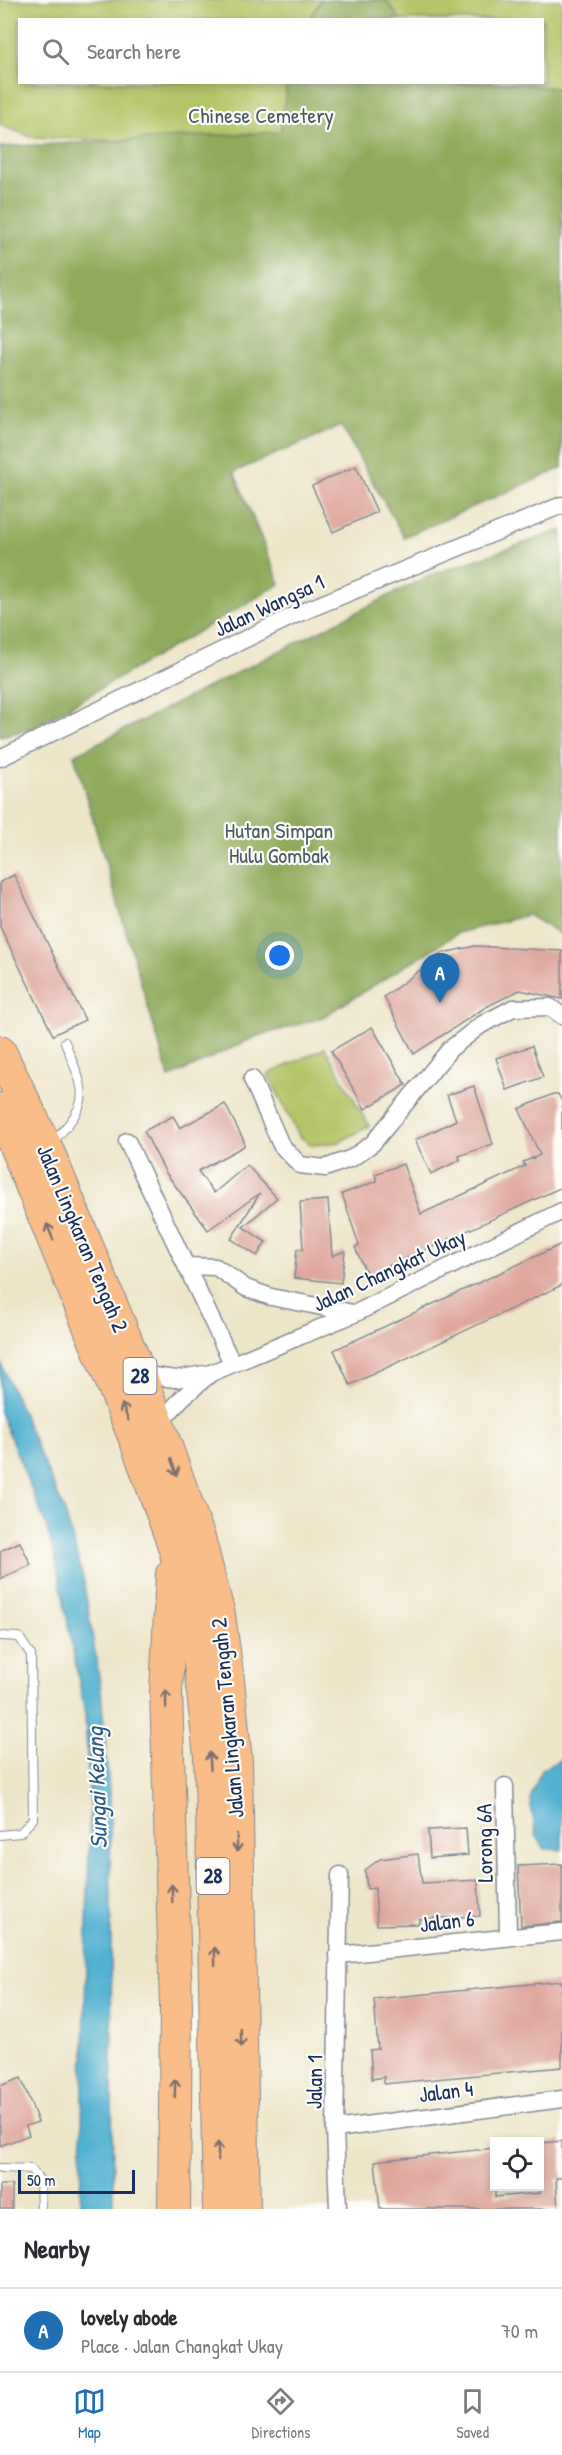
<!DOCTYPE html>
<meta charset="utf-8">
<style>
:root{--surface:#fff;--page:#f7f7f7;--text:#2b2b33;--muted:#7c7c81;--line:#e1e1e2;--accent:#1f6fb2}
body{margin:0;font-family:"Patrick Hand",sans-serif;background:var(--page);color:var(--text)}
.controls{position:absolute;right:18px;bottom:18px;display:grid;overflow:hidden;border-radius:0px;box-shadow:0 3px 9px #0003}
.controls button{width:54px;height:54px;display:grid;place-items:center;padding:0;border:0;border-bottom:2px solid var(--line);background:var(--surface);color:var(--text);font:30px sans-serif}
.scale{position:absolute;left:18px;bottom:15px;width:117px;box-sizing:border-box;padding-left:6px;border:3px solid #1b2f5e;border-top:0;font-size:16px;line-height:21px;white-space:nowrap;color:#1b2f5e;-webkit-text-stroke:4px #fdfcf7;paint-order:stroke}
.you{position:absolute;left:280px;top:956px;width:21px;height:21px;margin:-15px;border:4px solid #fff;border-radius:50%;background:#1a73e8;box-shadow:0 0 0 9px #1a73e833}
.badge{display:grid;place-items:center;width:39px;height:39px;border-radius:50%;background:var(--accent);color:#fff;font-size:20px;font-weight:700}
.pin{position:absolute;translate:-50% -50px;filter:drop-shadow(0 2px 3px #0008)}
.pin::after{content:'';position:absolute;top:32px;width:21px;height:18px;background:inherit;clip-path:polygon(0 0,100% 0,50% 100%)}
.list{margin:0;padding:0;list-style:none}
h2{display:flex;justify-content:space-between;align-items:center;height:78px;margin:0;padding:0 24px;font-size:26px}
h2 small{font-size:20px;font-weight:400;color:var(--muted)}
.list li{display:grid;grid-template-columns:39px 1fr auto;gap:18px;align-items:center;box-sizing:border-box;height:84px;padding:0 24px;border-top:2px solid var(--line)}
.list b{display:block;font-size:22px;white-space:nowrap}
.list p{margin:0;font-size:20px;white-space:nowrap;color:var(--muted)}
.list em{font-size:20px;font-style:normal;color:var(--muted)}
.icon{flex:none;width:33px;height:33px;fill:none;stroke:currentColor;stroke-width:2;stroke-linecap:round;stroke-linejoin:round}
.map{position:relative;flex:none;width:562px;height:2209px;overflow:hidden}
.search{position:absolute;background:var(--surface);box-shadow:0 3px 9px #0003;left:18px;right:18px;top:18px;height:66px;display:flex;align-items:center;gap:15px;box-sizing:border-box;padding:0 21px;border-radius:0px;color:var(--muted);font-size:22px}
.sheet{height:162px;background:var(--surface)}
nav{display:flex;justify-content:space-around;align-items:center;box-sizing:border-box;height:84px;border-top:2px solid var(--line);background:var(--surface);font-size:16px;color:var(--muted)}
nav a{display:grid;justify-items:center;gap:3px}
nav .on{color:var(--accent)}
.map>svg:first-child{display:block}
</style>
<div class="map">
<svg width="562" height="2209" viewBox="0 0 562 2209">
<rect width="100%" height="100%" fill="#fdfcf7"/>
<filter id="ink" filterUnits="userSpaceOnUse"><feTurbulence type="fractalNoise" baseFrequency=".0167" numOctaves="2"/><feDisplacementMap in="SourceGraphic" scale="12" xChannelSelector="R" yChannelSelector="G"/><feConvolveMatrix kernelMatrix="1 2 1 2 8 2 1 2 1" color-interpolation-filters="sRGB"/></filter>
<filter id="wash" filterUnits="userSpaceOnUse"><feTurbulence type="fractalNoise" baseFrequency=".008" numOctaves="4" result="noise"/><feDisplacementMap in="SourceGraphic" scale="24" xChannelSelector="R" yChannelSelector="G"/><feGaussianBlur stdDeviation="1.35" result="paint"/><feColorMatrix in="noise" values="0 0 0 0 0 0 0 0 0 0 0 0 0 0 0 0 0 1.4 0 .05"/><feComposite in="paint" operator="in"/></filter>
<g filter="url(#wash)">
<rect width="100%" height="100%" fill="#ede5c8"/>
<g fill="#b4c467" stroke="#687a62" stroke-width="1.5" fill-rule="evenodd">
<path d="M0,0h562v137l-303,9 -227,-9 -32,-12zM20,20h522v62h-522z"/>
<path d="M325,1048l44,78 -29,16 -28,3 -13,-9 -31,-62z"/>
</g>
<g fill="#8faa5c" stroke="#556c5d" stroke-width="1.5">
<path d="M321,0h65l14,19h-91z"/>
<path d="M514,83l48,6v379l-158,69 -63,-111 -107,46 46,112 -249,145 -31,7v-589l280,-15 7,-49z"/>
<path d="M562,530v405l-34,-20 -70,18 -137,85 -66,19 -86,41 -95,-323 354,-179z"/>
</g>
<g fill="#51b1d0" stroke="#367097" stroke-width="1.5">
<path d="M0,1361l65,151 18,66 18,111 9,114 3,406h-33l10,-404 -5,-91 -28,-149 -11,-40 -46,-113z"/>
<path d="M562,1759v91l-17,-1 -9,-14 -6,-36 11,-29z"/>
</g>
<g id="blocks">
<g fill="#dea79c">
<path d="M356,466l21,46 -44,20 -21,-46z"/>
<path d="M14,875l71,145 -32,15 -53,-108v-45z"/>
<path d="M475,946l87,5v48l-42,-9 -34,17 -72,47 -30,-57 59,-44z"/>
<path d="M372,1027l34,58 -41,24 -34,-58z"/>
<path d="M532,1046l11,31 -36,13 -11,-32z"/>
<path d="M474,1086l19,58 -34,12 1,4 -29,14 -16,-34 41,-20 -9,-25z"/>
<path d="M553,1094h5l4,8v85l-143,66 -52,22 -12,-28 4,-2 -17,-51 35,-13 -2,-7 28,-10 18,50 104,-48 -2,-4 17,-7 -21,-46z"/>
<path d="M225,1104l19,37v5l-46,25 16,22 33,-28 30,33 -34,29 23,15 -9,14 -26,-17 29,-46 -52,37 -42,-57 -22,-42 29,-15 7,12z"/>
<path d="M328,1200l4,56 13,-5 -4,32 -47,-5 3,-29h6l-3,-47z"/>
<path d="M562,1244v41l-212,100 -16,-35z"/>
<path d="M20,1542l11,23 -31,14v-28z"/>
<path d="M466,1828l2,27 -38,3 -2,-28z"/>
<path d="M418,1854l4,29 56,-3 2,36 -61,3v5l-42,1 -2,-37 -8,1 -2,-19 15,-11z"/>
<path d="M562,1864v58l-41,4 -3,-60z"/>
<path d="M562,1981v86l-178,17v-7l-12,2 -2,-29 8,-1 -4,-50z"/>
<path d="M21,2078l17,44 -12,4 3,9 -29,11v-60z"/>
<path d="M562,2141v37h-6l2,31h-178l-5,-48 120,-13v49l45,-4v-50z"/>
<rect x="0" y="2185" width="12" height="24"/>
</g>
</g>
</g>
<g filter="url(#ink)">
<use href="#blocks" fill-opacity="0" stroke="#848a93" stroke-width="1.5"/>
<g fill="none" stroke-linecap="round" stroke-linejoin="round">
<g stroke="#848a93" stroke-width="10">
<g id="lane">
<path d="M51,1144c42,-45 35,-48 14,-102"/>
<path d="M0,1636l19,1 12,18 2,164 -13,14 -20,2"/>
<path d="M0,2168l31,1 9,12 1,28"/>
</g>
</g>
<g stroke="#848a93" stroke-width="19">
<g id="street">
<path d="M0,758l297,-144 265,-109"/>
<path d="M252,1079l29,66 19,20 25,3 27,-10 21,-15 77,-94 31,-24 32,-17 37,-1 12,9"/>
<path d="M127,1141l105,222"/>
<path d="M187,1266l29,1 30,21 25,9 82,16"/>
<path d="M140,1374l35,5 36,-6 143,-59 208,-103"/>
<path d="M158,1425l24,-27 29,-25"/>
<path d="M505,1786l3,150"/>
<path d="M338,1955l224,-23"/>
<path d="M335,2129l227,-30"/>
<path d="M338,2209l-3,-80 5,-254"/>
</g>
</g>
<g stroke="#848a93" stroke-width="34">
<g id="highway">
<path d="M0,1052l47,97 93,225 59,164 20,77 9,65 8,82 8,447"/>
<path d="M0,1109l136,332 38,105 22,82 14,128 2,54 7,399"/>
<path d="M172,1574l-6,118 10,314 -2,203"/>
</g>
</g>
<use href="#lane" stroke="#fff" stroke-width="8"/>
<use href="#street" stroke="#fff" stroke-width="16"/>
<use href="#highway" stroke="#f8bd89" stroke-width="32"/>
</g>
<defs><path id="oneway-shaft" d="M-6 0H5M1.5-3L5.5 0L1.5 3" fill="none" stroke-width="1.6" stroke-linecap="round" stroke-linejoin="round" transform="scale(1.5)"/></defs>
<g stroke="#7e6f71">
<use href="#oneway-shaft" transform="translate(50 1232) rotate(-112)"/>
<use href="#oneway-shaft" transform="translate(125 1412) rotate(-112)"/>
<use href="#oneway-shaft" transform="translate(174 1467) rotate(70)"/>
<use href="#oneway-shaft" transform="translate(166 1699) rotate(-91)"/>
<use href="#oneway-shaft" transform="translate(210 1761) rotate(-94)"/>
<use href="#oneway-shaft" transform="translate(237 1843) rotate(89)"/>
<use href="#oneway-shaft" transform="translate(172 1893) rotate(-92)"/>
<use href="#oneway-shaft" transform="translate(215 1956) rotate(-91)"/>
<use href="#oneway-shaft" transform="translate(241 2038) rotate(89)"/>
<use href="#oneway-shaft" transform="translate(175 2088) rotate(-89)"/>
<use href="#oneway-shaft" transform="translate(218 2151) rotate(-91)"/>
</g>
</g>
<g text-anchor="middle" stroke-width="4.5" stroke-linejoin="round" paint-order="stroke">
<g fill="#fdfcf7" stroke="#5f6c8c" stroke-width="1.5">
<rect x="123.5" y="1358" width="33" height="36" rx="4.5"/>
<rect x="196.5" y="1858" width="33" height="36" rx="4.5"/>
</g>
<g font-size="21" font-weight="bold" fill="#1b2f5e">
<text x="140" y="1383">28</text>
<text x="213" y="1883">28</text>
</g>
<g font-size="22" fill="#495c61" stroke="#fdfcf7">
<text x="261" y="123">Chinese Cemetery</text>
<text x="279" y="838">Hutan Simpan<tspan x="279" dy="25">Hulu Gombak</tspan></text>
</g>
<g font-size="22" fill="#1b2f5e" stroke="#fdfcf7">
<text transform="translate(269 605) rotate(-25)" y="8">Jalan Wangsa 1</text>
<text transform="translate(83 1238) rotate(67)" y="8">Jalan Lingkaran Tengah 2</text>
<text transform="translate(389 1270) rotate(-25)" y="8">Jalan Changkat Ukay</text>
<text transform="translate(227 1718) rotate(-95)" y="8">Jalan Lingkaran Tengah 2</text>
<text transform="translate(484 1843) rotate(-91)" y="8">Lorong 6A</text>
<text transform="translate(447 1921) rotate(-7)" y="8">Jalan 6</text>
<text transform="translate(314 2082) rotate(-89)" y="8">Jalan 1</text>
<text transform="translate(446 2091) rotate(-7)" y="8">Jalan 4</text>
</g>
<g font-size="24" font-style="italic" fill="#2e5c86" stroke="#fdfcf7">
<text transform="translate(97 1788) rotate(-92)" y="8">Sungai Kelang</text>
</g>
</g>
</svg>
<div class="controls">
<button><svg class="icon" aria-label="locate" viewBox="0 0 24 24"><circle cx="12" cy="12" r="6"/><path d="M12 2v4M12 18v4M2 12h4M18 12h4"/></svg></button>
</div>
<div class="scale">50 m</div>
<div class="you"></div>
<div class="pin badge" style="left:440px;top:1003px">A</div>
<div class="search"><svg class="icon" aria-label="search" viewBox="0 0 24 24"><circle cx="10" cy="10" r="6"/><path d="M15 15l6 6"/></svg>Search here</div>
</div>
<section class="sheet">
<h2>Nearby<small></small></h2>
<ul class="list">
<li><span class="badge">A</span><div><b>lovely abode</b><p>Place · Jalan Changkat Ukay</p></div><em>70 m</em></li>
</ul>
</section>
<nav>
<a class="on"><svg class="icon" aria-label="map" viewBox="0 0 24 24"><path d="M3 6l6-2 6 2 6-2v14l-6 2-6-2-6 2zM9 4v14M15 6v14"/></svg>Map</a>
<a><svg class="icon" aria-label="directions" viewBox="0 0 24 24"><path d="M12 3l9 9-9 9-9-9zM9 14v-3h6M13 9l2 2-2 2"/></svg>Directions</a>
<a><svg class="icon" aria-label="saved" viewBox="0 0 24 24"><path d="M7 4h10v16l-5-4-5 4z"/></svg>Saved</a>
</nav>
